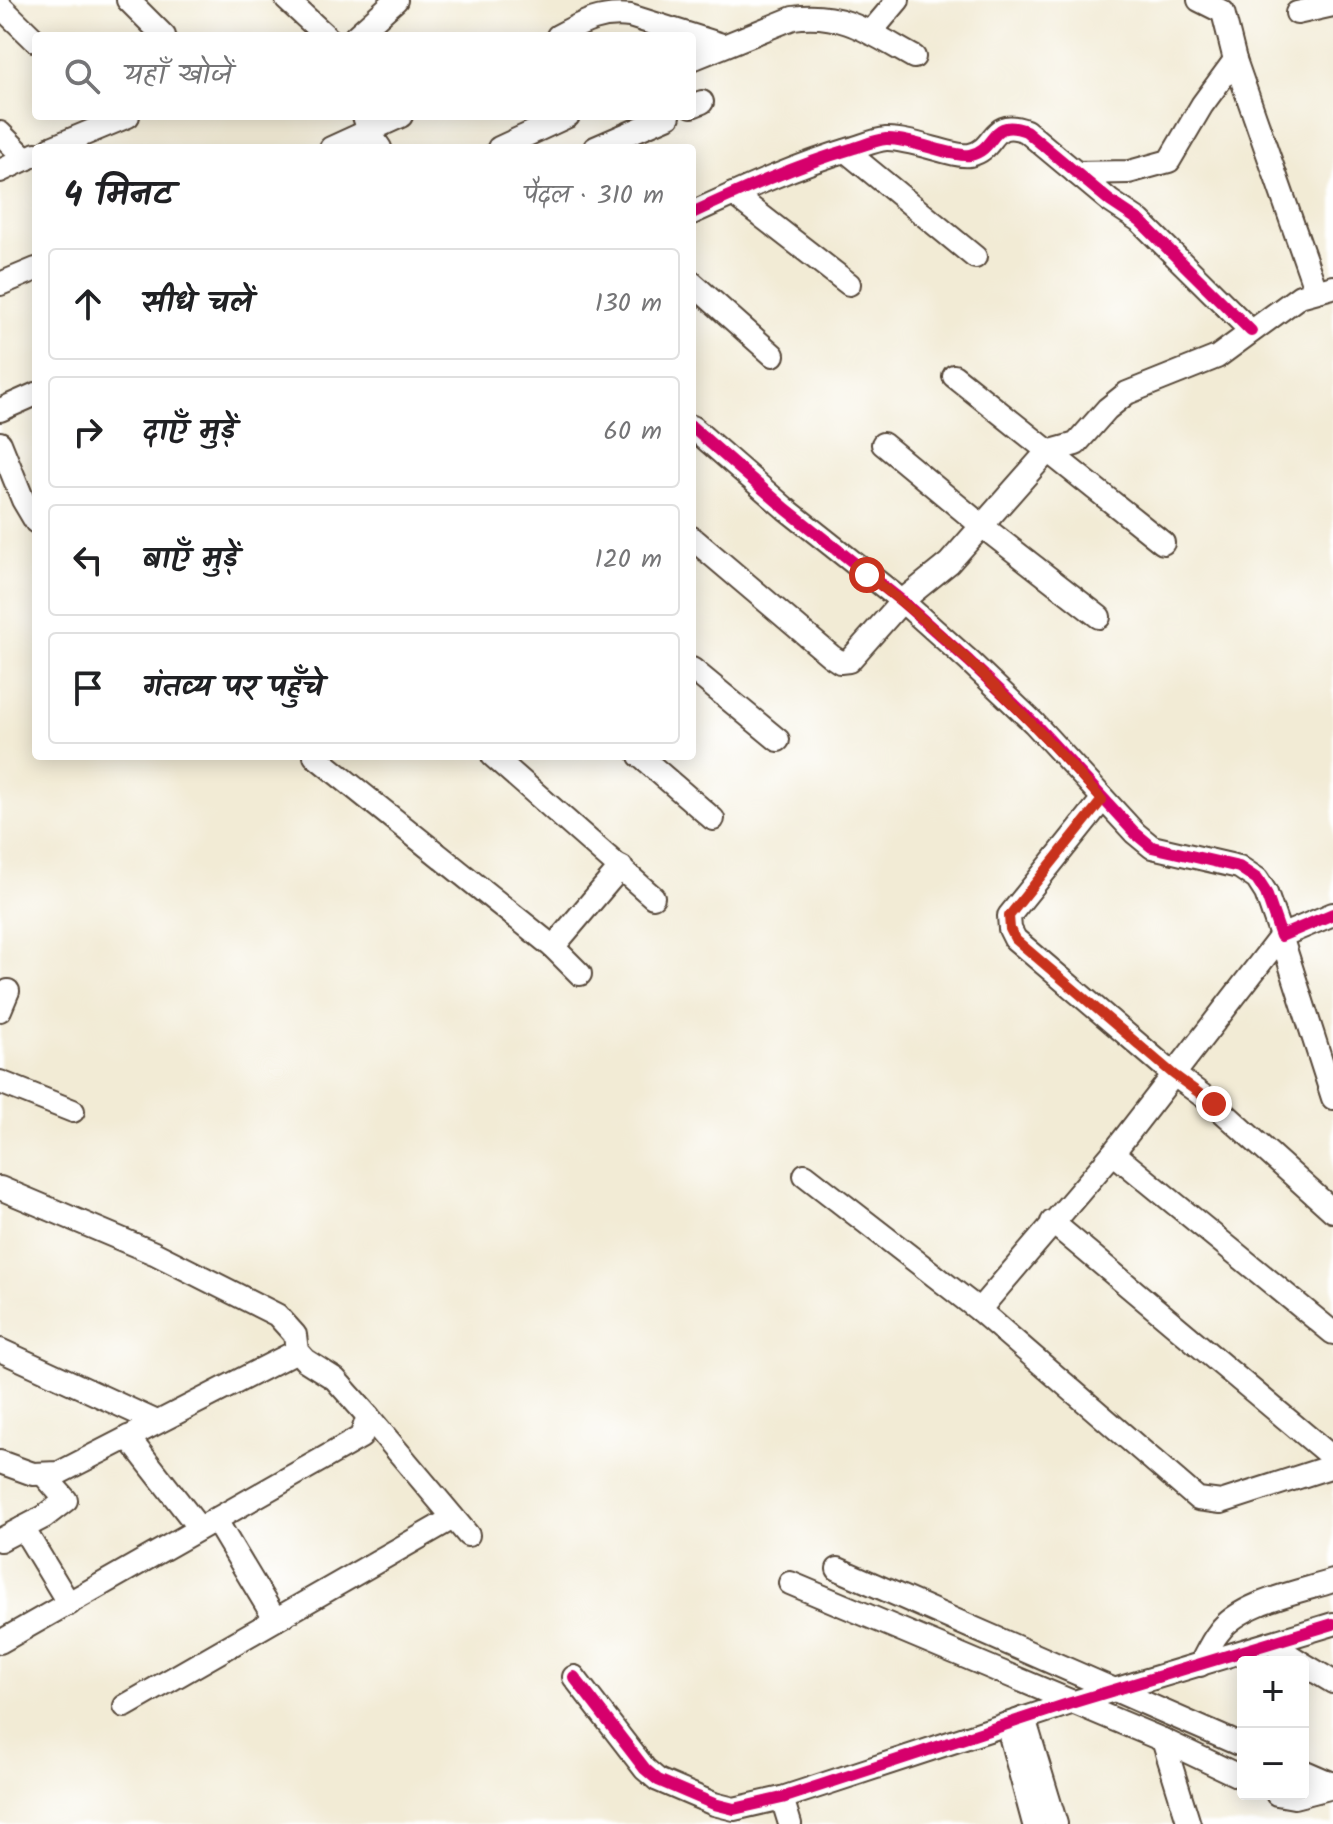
<!DOCTYPE html>
<html lang="hi">
<meta charset="utf-8">
<style>
:root{--surface:#fff;--page:#f2f2f2;--text:#202124;--muted:#757577;--line:#e0e0e0}
body{margin:0;font-family:Kalam,"Playpen Sans Deva",sans-serif;background:var(--page);color:var(--text)}
.controls{position:absolute;right:24px;bottom:24px;display:grid;overflow:hidden;border-radius:8px;box-shadow:0 4px 20px #0003}
.controls button{width:72px;height:72px;display:grid;place-items:center;padding:0;border:0;border-bottom:2px solid var(--line);background:var(--surface);color:var(--text);font:40px sans-serif}
.stop{position:absolute;width:24px;height:24px;margin:-18px;border:6px solid #c8321e;border-radius:50%;background:#fff}
.stop.end{background:#c8321e;border-color:#fff;box-shadow:0 2px 8px #0008}
.list{margin:0;padding:0;list-style:none}
h2{display:flex;justify-content:space-between;align-items:center;height:104px;margin:0;padding:0 32px;font-size:34px}
h2 small{font-size:26px;font-weight:400;color:var(--muted)}
.list li{display:grid;grid-template-columns:52px 1fr auto;gap:24px;align-items:center;box-sizing:border-box;height:112px;margin:0 16px 16px;padding:0 16px;border:2px solid var(--line);border-radius:8px}
.list b{display:block;font-size:30px;white-space:nowrap}
.list em{font-size:26px;font-style:normal;color:var(--muted)}
.icon{flex:none;width:44px;height:44px;fill:none;stroke:currentColor;stroke-width:2;stroke-linecap:round;stroke-linejoin:round}
.map{position:relative;flex:none;width:1333px;height:1824px;overflow:hidden}
.search{position:absolute;background:var(--surface);box-shadow:0 4px 20px #0003;left:32px;top:32px;width:664px;height:88px;display:flex;align-items:center;gap:20px;box-sizing:border-box;padding:0 28px;border-radius:8px;color:var(--muted);font-size:30px}
.panel{position:absolute;background:var(--surface);box-shadow:0 4px 20px #0003;left:32px;top:144px;width:664px;height:616px;border-radius:8px}
.map>svg:first-child{display:block}
</style>
<div class="map">
<svg width="1333" height="1824" viewBox="0 0 1333 1824">
<rect width="100%" height="100%" fill="#fff"/>
<filter id="ink" filterUnits="userSpaceOnUse"><feTurbulence type="fractalNoise" baseFrequency=".0125" numOctaves="2"/><feDisplacementMap in="SourceGraphic" scale="16" xChannelSelector="R" yChannelSelector="G"/><feConvolveMatrix kernelMatrix="1 2 1 2 8 2 1 2 1" color-interpolation-filters="sRGB"/></filter>
<filter id="wash" filterUnits="userSpaceOnUse"><feTurbulence type="fractalNoise" baseFrequency=".006" numOctaves="4" result="noise"/><feDisplacementMap in="SourceGraphic" scale="32" xChannelSelector="R" yChannelSelector="G"/><feGaussianBlur stdDeviation="1.8" result="paint"/><feColorMatrix in="noise" values="0 0 0 0 0 0 0 0 0 0 0 0 0 0 0 0 0 1.4 0 .05"/><feComposite in="paint" operator="in"/></filter>
<g filter="url(#wash)">
<rect width="100%" height="100%" fill="#f2ebd5"/>
</g>
<g filter="url(#ink)">
<g fill="none" stroke-linecap="round" stroke-linejoin="round">
<g stroke="#564739" stroke-width="26">
<g id="minor">
<path d="M128,0l36,36"/>
<path d="M287,0l39,36"/>
<path d="M0,6l36,35"/>
<path d="M1297,13l36,-8"/>
<path d="M870,33l28,-33"/>
<path d="M356,36l40,-36"/>
<path d="M558,36c24,-13 43,-24 72,-20l92,29"/>
<path d="M692,59l101,-41c50,-7 79,16 121,39"/>
<path d="M1235,60l81,231"/>
<path d="M692,106l10,-4"/>
<path d="M364,116l5,16 11,16"/>
<path d="M0,133l26,26"/>
<path d="M51,148l77,-32"/>
<path d="M331,148l70,-32"/>
<path d="M499,148l69,-32"/>
<path d="M595,148l74,-32"/>
<path d="M846,151l129,106"/>
<path d="M0,171l36,-17"/>
<path d="M1076,173l53,-1 40,-11 33,-56 33,-45 -12,-48 -24,-12"/>
<path d="M733,194l116,90"/>
<path d="M692,213c52,-24 105,-48 159,-64 11,-3 24,-9 35,-10 24,-1 69,19 84,16 28,-6 19,-38 56,-24l84,70 30,20 111,110"/>
<path d="M692,283l81,72"/>
<path d="M0,284l36,-15"/>
<path d="M954,376l209,167"/>
<path d="M0,410l36,-16"/>
<path d="M692,427l94,82 116,92 67,60 65,62 101,110 17,14 87,20 18,12 9,14 15,43 52,-22"/>
<path d="M0,443l23,57 13,22"/>
<path d="M883,444l99,82 117,91"/>
<path d="M692,538l139,118 9,6 9,-1 53,-60 47,-38 98,-111 29,-8 31,-35 20,-16 90,-36 83,-61 33,-9"/>
<path d="M692,669l86,71"/>
<path d="M315,756l238,191 27,27"/>
<path d="M493,756l160,141"/>
<path d="M640,756l73,63"/>
<path d="M1102,800l-93,116 1,13 5,10 158,135 41,30 119,107"/>
<path d="M1281,936l52,162"/>
<path d="M553,947l68,-80"/>
<path d="M0,1010l8,-19"/>
<path d="M0,1082l73,29"/>
<path d="M1113,1153l220,180"/>
<path d="M805,1175l174,135 219,189 23,3 112,-36"/>
<path d="M0,1188l154,65 123,62 18,20 2,16 8,9 30,19 33,37"/>
<path d="M1052,1222l281,236"/>
<path d="M979,1310l134,-157 168,-217"/>
<path d="M0,1350l157,72"/>
<path d="M128,1437l71,91"/>
<path d="M0,1462l33,12 26,-1 238,-122"/>
<path d="M215,1519l60,100"/>
<path d="M23,1528l46,76"/>
<path d="M0,1540l44,-23 22,-17 -22,-25"/>
<path d="M838,1569l405,177"/>
<path d="M790,1583l373,157 80,38"/>
<path d="M0,1642l361,-205 7,-21 100,119"/>
<path d="M1270,1643l30,19"/>
<path d="M1303,1664l30,18"/>
<path d="M1200,1665c6,-11 11,-23 19,-33 22,-30 80,-40 114,-51"/>
<path d="M574,1677l71,92 13,11 56,24 20,5 48,-11 289,-95 262,-79"/>
<path d="M125,1706l321,-184"/>
<path d="M1024,1718l32,106"/>
<path d="M1007,1724l27,100"/>
<path d="M1163,1740l26,84"/>
<path d="M1303,1771l30,13"/>
<path d="M1277,1794l17,3 39,-10"/>
<path d="M782,1798l8,26"/>
</g>
</g>
<use href="#minor" stroke="#fff" stroke-width="22"/>
<g stroke="#fff" stroke-width="17">
<g id="cycleway">
<path d="M692,213c52,-24 105,-48 159,-64 11,-3 24,-9 35,-10 24,-1 69,19 84,16 28,-6 19,-38 56,-24l84,70 30,20 111,110"/>
<path d="M692,427l94,82 116,92 67,60 65,62 101,110 17,14 87,20 18,12 9,14 15,43 52,-22"/>
<path d="M574,1677l71,92 13,11 56,24 20,5 48,-11 289,-95 262,-79"/>
</g>
</g>
<use href="#cycleway" stroke="#d6006c" stroke-width="12"/>
</g>
</g>
<g fill="none" stroke-linecap="round" stroke-linejoin="round" filter="url(#ink)">
<path stroke="#c8321e" stroke-width="10" d="M867,575c87,65 163,144 235,225l-93,116 1,13 5,10 158,135 41,30"/>
</g>
</svg>
<div class="controls">
<button>+</button>
<button>−</button>
</div>
<div class="stop" style="left:867px;top:575px"></div>
<div class="stop end" style="left:1214px;top:1104px"></div>
<div class="search"><svg class="icon" aria-label="search" viewBox="0 0 24 24"><circle cx="10" cy="10" r="6"/><path d="M15 15l6 6"/></svg>यहाँ खोजें</div>
<section class="panel">
<h2>4 मिनट<small>पैदल · 310 m</small></h2>
<ul class="list">
<li><svg class="icon" aria-label="ahead" viewBox="0 0 24 24"><path d="M12 20V5M6 11l6-6 6 6"/></svg><div><b>सीधे चलें</b></div><em>130 m</em></li>
<li><svg class="icon" aria-label="right" viewBox="0 0 24 24"><path d="M7 20v-9h11M14 6l5 5-5 5"/></svg><div><b>दाएँ मुड़ें</b></div><em>60 m</em></li>
<li><svg class="icon" aria-label="left" viewBox="0 0 24 24"><path d="M17 20v-9H6M10 6l-5 5 5 5"/></svg><div><b>बाएँ मुड़ें</b></div><em>120 m</em></li>
<li><svg class="icon" aria-label="arrive" viewBox="0 0 24 24"><path d="M6 21V4h12l-3 4 3 4H6"/></svg><div><b>गंतव्य पर पहुँचे</b></div></li>
</ul>
</section>
</div>
